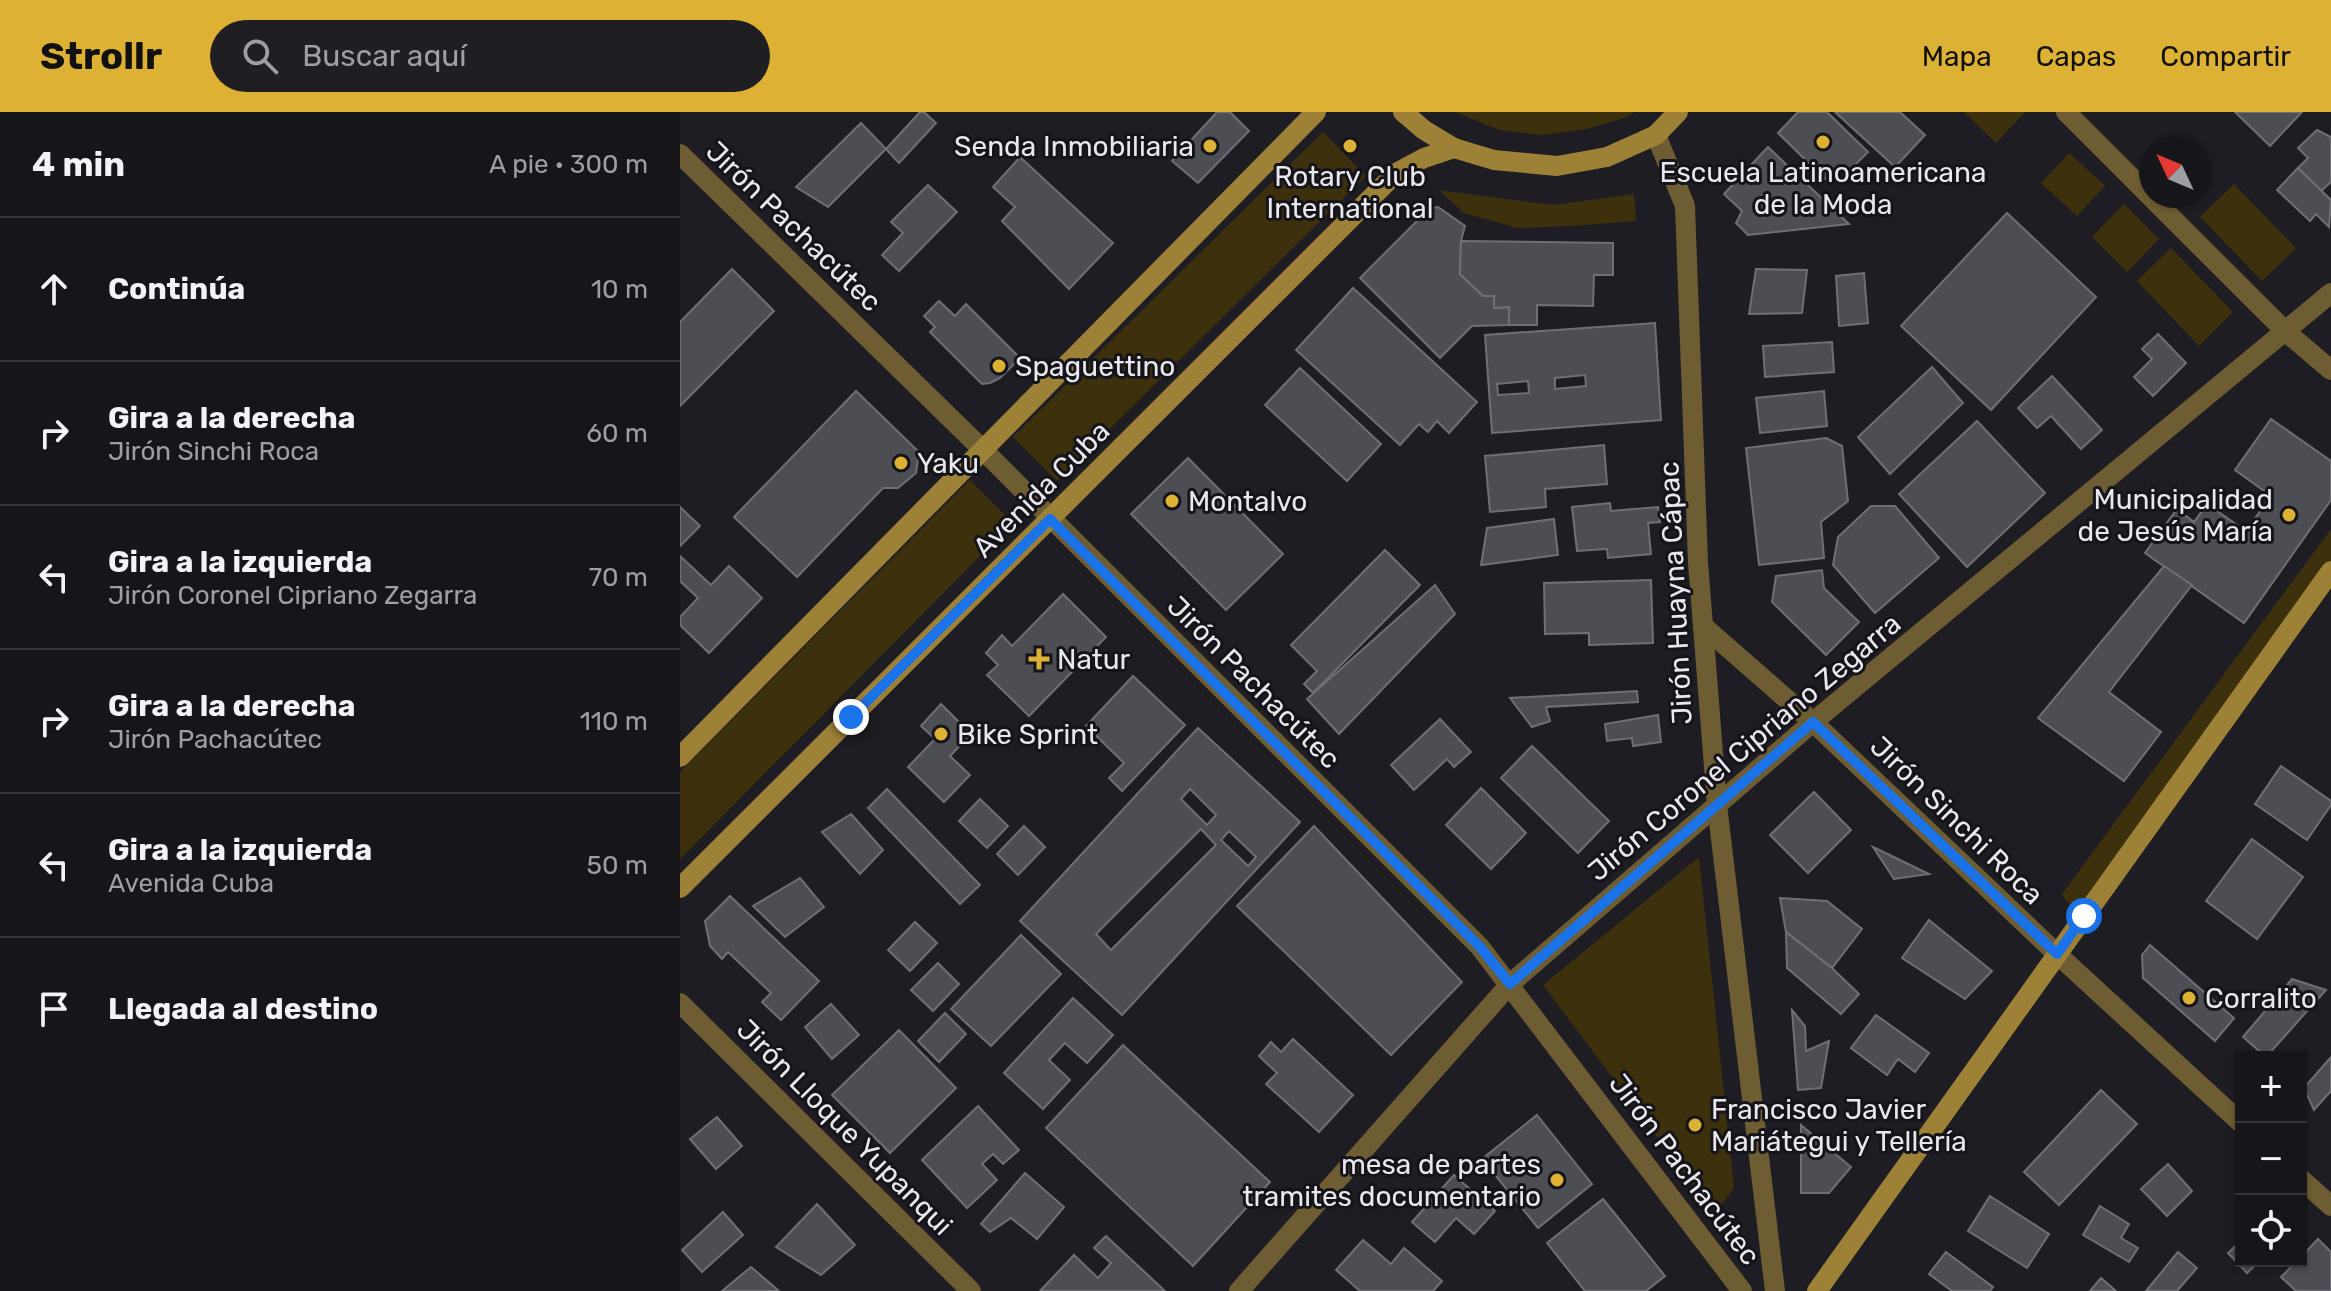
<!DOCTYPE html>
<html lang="es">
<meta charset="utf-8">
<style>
:root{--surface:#16161a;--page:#1f1f23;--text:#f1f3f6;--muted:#9e9fa2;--line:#353539;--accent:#ddb133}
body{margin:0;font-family:Rubik,sans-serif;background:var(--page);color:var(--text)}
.controls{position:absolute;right:24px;bottom:24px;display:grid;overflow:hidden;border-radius:0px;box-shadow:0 2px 6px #0004}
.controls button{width:72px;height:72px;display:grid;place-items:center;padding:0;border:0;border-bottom:2px solid var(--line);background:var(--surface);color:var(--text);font:40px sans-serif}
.compass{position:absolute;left:1459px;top:24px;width:72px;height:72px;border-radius:50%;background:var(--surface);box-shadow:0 2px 6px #0004;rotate:314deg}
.stop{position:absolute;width:24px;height:24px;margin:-18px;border:6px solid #1a73e8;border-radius:50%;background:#fff}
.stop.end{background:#1a73e8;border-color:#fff;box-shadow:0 2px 8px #0008}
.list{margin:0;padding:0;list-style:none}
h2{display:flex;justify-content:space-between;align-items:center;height:104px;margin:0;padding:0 32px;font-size:34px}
h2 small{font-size:26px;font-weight:400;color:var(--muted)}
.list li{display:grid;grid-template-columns:52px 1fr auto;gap:24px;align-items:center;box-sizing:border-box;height:144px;padding:0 32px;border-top:2px solid var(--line)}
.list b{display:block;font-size:30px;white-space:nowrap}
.list p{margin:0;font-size:26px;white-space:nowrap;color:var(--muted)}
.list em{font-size:26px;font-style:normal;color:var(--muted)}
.icon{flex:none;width:44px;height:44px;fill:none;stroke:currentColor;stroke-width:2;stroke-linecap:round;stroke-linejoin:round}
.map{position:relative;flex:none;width:1651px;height:1179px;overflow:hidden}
header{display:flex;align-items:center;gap:48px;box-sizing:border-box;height:112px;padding:0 40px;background:var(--accent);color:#111}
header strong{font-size:38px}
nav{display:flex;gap:44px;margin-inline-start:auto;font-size:28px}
.search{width:560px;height:72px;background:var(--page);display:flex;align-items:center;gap:20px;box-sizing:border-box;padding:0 28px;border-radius:44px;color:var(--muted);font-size:30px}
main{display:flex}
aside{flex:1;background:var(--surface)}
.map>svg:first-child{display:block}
</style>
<header>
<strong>Strollr</strong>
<div class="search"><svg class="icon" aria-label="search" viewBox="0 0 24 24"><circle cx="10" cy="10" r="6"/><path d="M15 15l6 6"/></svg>Buscar aquí</div>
<nav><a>Mapa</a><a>Capas</a><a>Compartir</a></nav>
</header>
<main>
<aside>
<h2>4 min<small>A pie · 300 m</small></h2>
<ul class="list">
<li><svg class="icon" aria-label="ahead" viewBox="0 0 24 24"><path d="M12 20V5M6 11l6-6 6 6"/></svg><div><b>Continúa</b></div><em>10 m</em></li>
<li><svg class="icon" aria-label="right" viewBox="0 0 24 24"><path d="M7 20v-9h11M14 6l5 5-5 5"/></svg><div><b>Gira a la derecha</b><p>Jirón Sinchi Roca</p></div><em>60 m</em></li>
<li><svg class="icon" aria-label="left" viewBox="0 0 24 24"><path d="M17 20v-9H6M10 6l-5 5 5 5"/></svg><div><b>Gira a la izquierda</b><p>Jirón Coronel Cipriano Zegarra</p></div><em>70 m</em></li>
<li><svg class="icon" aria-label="right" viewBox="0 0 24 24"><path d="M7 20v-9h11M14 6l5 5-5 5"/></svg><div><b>Gira a la derecha</b><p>Jirón Pachacútec</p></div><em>110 m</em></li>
<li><svg class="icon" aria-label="left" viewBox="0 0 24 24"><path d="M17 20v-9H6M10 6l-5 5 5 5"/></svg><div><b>Gira a la izquierda</b><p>Avenida Cuba</p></div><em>50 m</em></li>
<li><svg class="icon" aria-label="arrive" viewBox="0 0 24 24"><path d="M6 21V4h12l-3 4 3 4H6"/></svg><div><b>Llegada al destino</b></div></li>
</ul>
</aside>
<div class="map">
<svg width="1651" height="1179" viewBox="0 0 1651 1179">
<rect width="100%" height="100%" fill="#1e1d23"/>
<g fill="#3d300c">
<path d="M775,0h179l-7,5 -40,12 -46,6 -41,-5z"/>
<path d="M1284,0h61l-29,31z"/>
<path d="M643,20l43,44 -309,305 -44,-44z"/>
<path d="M1389,41l36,33 -28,30 -36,-33z"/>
<path d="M1554,72l62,64 -34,33 -62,-64z"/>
<path d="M759,78l114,15 81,-11 2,27 -64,5 -55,2 -53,-15z"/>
<path d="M1444,92l35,35 -32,33 -35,-35z"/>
<path d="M1491,136l62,64 -34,34 -62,-65z"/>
<path d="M290,368l43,43 -333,336v-87z"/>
<path d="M1651,417v42l-247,345 -18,-15 -4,-7z"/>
<path d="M1019,745l35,331 -15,20 -14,-7 -162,-216z"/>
</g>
<g fill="#4d4d54" stroke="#706f77" stroke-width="2" fill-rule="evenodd">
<path d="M240,0h4l12,11 -37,40 -13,-14z"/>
<path d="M537,0h13l19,19 -51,52 -26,-22z"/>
<path d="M1118,0h29l41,40 -22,22 -9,-8 -12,13 -47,-46z"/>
<path d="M1155,0h65l25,23 -30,32z"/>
<path d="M1555,0h67l-32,34z"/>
<path d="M181,11l25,26 -58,58 -32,-20z"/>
<path d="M1637,18l14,7v45l-10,9 -23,-23 10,-10 -10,-10z"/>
<path d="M1088,35l81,77 -101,11 -12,-12 6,-12 -18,-17z"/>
<path d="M340,45l93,86 -44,46 -67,-68 13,-14 -22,-20z"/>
<path d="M1618,56l33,32 -2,27 -13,-13 -6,7 -33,-31z"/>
<path d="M248,73l29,27 -58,59 -17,-16 21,-22 -12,-11z"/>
<path d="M758,95l27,19 -4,15 -1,33 23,22h11v12l15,-1v18l-37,1 -32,32 -80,-80 70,-70z"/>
<path d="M1327,101l89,84 -105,113 -90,-84z"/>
<path d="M781,129l152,2v32h-19l-1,31 -56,-1v20h-28v-18l-15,1v-12h-11l-23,-22z"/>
<path d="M52,157l42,42 -94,95v-84z"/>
<path d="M1076,157l51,1 -5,43 -53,1z"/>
<path d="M1184,161l4,50 -29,3 -3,-50z"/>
<path d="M673,176l124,114 -28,31 -12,-12 -9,11 -9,-8 -19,21 -104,-95z"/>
<path d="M259,189l16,15 11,-12 54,54 -20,20 -10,5 -8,1 -52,-52 5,-5 -11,-11z"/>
<path d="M975,211l6,97 -169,13 -7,-98zM905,263l1,11 -31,3v-11zM848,269l1,12 -31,2 -1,-11z"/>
<path d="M1478,222l28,29 -33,33 -19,-19 18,-18 -10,-10z"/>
<path d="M1152,230l2,30 -69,5 -2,-31z"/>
<path d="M1252,255l31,36 -73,71 -32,-37z"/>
<path d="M620,256l81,76 -34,37 -82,-76z"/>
<path d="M1372,264l50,54 -21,19 -30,-33 -14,12 -19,-20z"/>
<path d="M176,279l63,61 -3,21 -18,15h-15l-86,89 -63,-60z"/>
<path d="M1144,279l3,35 -67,7 -4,-35z"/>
<path d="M1591,307l60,42v39l-87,123 -99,-70 32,-44 17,13 13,-18 39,27 25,-35 -36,-26z"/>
<path d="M1297,309l68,72 -78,74 -68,-73z"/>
<path d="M1146,326l16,8 6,55 -27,21 3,36 -65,7 -13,-117z"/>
<path d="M924,333l3,39 -62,5 1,18 -56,5 -5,-56z"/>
<path d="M508,346l95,96 -57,56 -95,-96z"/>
<path d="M930,391l1,8 47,-4 2,15 -12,1 3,31 -43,4 -1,-9 -30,2 -5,-44z"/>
<path d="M1191,394h24l44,52 -64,55 -42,-48 5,-28z"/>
<path d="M0,395l20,19 -20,20z"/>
<path d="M874,407l4,36 -77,10 6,-37z"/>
<path d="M705,438l35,35 -107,108 -9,-9 13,-13 -26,-26z"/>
<path d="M0,444l31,29 18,-19 33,32 -53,55 -29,-28v-8l18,-19 -18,-17z"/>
<path d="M1484,454l28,19 -83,107 52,40 -37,49 -86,-63z"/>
<path d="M1142,458l2,18 35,34 -33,33 -54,-53 4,-26z"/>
<path d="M971,468l2,63 -64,2v-12l-44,1 -1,-51z"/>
<path d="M755,473l20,29 -116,120 -32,-35z"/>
<path d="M383,482l43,43 -77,79 -42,-41 11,-10 -12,-12 16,-18 10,11z"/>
<path d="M453,564l52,49 -63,66 -13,-13 15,-15 -38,-37z"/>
<path d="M957,579l1,11 -92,5 4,14 -18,6 -22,-29z"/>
<path d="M261,592l30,30 -21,22 20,19 -26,27 -36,-35 27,-28 -14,-13z"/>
<path d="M978,603l3,27 -28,4 -1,-8 -25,3 -2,-17z"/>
<path d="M760,607l31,33 -17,15 -7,-8 -33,31 -23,-25z"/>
<path d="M518,616l102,94 -178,193 -102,-94zM510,677l26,26 -9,10 -26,-26zM521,717l15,16 -105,105 -15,-16zM549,719l27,26 -8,9 -27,-26z"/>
<path d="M852,634l77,75 -31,32 -77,-75z"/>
<path d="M1601,654l50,35v4l-24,35 -52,-36z"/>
<path d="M801,676l45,45 -35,36 -45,-44z"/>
<path d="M207,677l93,96 -20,19 -92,-96z"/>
<path d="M1134,680l37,38 -43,43 -38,-38z"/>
<path d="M300,687l28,27 -21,22 -28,-27z"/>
<path d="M171,702l32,36 -23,24 -38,-42z"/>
<path d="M344,714l21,21 -27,28 -21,-21z"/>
<path d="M634,714l148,156 -71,73 -154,-149z"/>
<path d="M1572,727l51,38 -46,62 -51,-38z"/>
<path d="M1193,735l56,27 -35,5z"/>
<path d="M120,766l24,29 -39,30 -32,-31z"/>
<path d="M50,784l89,85 -38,39 -19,-18 9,-9 -43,-41 -6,7 -12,-13 -5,-25z"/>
<path d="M1100,786l47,3 35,28 -30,39 -46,-36z"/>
<path d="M1249,808l63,51 -27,28 -63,-41z"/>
<path d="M235,810l22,21 -27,28 -22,-21z"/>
<path d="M1106,820l46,36 27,26 -18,20 -54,-46z"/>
<path d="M341,823l40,39 -70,72 -40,-37z"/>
<path d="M1470,833l84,73 -19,23 -72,-63 -1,-23z"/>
<path d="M258,851l21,21 -26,27 -22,-21z"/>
<path d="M1612,867l34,11 -60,67 -23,-20z"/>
<path d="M393,886l40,37 -26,28 -22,-20 -16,17 21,20 -27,29 -39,-36z"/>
<path d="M151,892l28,31 -27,24 -27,-32z"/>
<path d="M1112,898l13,16 1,25 23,-10 -8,47 -23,2z"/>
<path d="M265,901l21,21 -27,28 -21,-21z"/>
<path d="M1196,903l53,38 -14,19 -17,-13 -11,16 -36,-27z"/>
<path d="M219,918l57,58 -66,65 -58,-58z"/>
<path d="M613,927l60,56 -34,37 -53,-48 11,-11 -18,-17 12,-14 10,10z"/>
<path d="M443,933l147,137 -77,84 -147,-138z"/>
<path d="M1651,945v34l-17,19 -10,-22z"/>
<path d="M1421,978l36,34 -78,81 -35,-33z"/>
<path d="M298,994l41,44 -16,14 -10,-10 -11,10 15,16 -30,28 -45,-48z"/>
<path d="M857,1003l55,69 -54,44 -56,-69z"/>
<path d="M37,1005l25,29 -26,23 -26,-30z"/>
<path d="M1121,1013l50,42 -22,26h-28z"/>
<path d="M1488,1052l24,27 -25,25 -26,-27z"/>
<path d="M345,1061l39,34 -27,32 -26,-21 -21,14 -9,-8z"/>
<path d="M774,1063l41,36 -21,23 -18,-16 -21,24 -23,-20z"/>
<path d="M1310,1084l59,38 -22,34 -59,-37z"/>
<path d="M923,1087l62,77 -19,15h-61l-38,-48z"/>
<path d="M137,1092l38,41 -34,30 -45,-28z"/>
<path d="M1420,1094l29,18 -8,14 17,10 -9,14 -46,-27z"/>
<path d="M43,1100l20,23 -41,37 -20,-22z"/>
<path d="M426,1124l59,55h-125l34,-36 24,23 13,-15 -17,-15z"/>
<path d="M1638,1127l13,13v39h-35l-15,-14 16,-16h4v-4z"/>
<path d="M683,1128l28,24 13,-16 38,33 -9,10h-73l-24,-21z"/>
<path d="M1561,1129v20h19l-13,12 -19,-20z"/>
<path d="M1266,1140l47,35 -3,4h-38l-23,-17z"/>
<path d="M1498,1140l19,16 -20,23h-31z"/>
<path d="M71,1155l28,24h-57z"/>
<path d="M1421,1166l15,13h-26z"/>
</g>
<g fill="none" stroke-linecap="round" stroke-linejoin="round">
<g stroke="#6e5d32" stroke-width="20">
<path d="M1386,0l220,220 45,38"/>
<path d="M976,23l29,71 13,356 5,64 14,179 58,486"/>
<path d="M0,42l303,296 497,497 262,344"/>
<path d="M1023,514l110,96 244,232 184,169"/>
<path d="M0,891l291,288"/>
<path d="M1621,1067l30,27"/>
<path d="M559,1179l271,-307 303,-262 518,-429"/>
</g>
<g stroke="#9c8137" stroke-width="20">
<path d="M723,0l21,18 30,18 40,12 63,6 50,-9 49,-22 22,-23"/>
<path d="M0,645l636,-645"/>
<path d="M0,776l716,-715 28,-15 30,-10"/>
<path d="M1137,1179l514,-720"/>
</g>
</g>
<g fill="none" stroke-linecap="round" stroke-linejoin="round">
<path stroke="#1a73e8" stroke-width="10" d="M171,605l199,-198 430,428 30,37 303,-262 244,232 27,-38"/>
</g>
<g fill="#ddb133" stroke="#15141a" stroke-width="3">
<circle cx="1143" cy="30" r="8"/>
<circle cx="530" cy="34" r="8"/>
<circle cx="670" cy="34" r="8"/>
<circle cx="319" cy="254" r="8"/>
<circle cx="221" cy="351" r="8"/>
<circle cx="492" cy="389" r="8"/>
<circle cx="1609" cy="403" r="8"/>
<path d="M355 535h8v8h8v8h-8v8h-8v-8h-8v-8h8z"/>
<circle cx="261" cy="622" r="8"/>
<circle cx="1509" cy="886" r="8"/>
<circle cx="1015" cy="1013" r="8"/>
<circle cx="877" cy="1068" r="8"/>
</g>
<g text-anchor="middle" stroke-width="6" stroke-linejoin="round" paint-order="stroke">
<g font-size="28" fill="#e9e8ed" stroke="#15141a" text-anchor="start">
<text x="514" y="44" text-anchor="end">Senda Inmobiliaria</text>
<text x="1143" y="70" text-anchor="middle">Escuela Latinoamericana<tspan x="1143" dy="32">de la Moda</tspan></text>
<text x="670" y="74" text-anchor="middle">Rotary Club<tspan x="670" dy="32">International</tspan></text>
<text x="335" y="264">Spaguettino</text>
<text x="237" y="361">Yaku</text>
<text x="1593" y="397" text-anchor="end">Municipalidad<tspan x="1593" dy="32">de Jesús María</tspan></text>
<text x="508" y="399">Montalvo</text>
<text x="377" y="557">Natur</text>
<text x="277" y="632">Bike Sprint</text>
<text x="1525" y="896">Corralito</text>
<text x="1031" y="1007">Francisco Javier<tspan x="1031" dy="32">Mariátegui y Tellería</tspan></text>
<text x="861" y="1062" text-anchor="end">mesa de partes<tspan x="861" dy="32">tramites documentario</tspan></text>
</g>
<g font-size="28" fill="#e9e8ed" stroke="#15141a">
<text transform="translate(114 114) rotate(44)" y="10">Jirón Pachacútec</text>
<text transform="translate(361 377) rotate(-45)" y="10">Avenida Cuba</text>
<text transform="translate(995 481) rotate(-93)" y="10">Jirón Huayna Cápac</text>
<text transform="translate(574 570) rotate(45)" y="10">Jirón Pachacútec</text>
<text transform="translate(1064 635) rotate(-40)" y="10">Jirón Coronel Cipriano Zegarra</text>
<text transform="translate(1277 708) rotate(44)" y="10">Jirón Sinchi Roca</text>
<text transform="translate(165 1015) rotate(45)" y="10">Jirón Lloque Yupanqui</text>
<text transform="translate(1005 1057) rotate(53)" y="10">Jirón Pachacútec</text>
</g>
</g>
</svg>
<div class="controls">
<button>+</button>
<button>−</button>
<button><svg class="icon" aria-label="locate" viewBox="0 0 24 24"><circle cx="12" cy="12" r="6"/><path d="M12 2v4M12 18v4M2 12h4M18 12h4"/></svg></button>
</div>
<svg class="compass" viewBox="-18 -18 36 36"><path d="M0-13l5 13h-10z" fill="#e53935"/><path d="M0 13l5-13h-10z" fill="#9e9fa2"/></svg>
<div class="stop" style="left:1404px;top:804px"></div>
<div class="stop end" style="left:171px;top:605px"></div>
</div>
</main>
